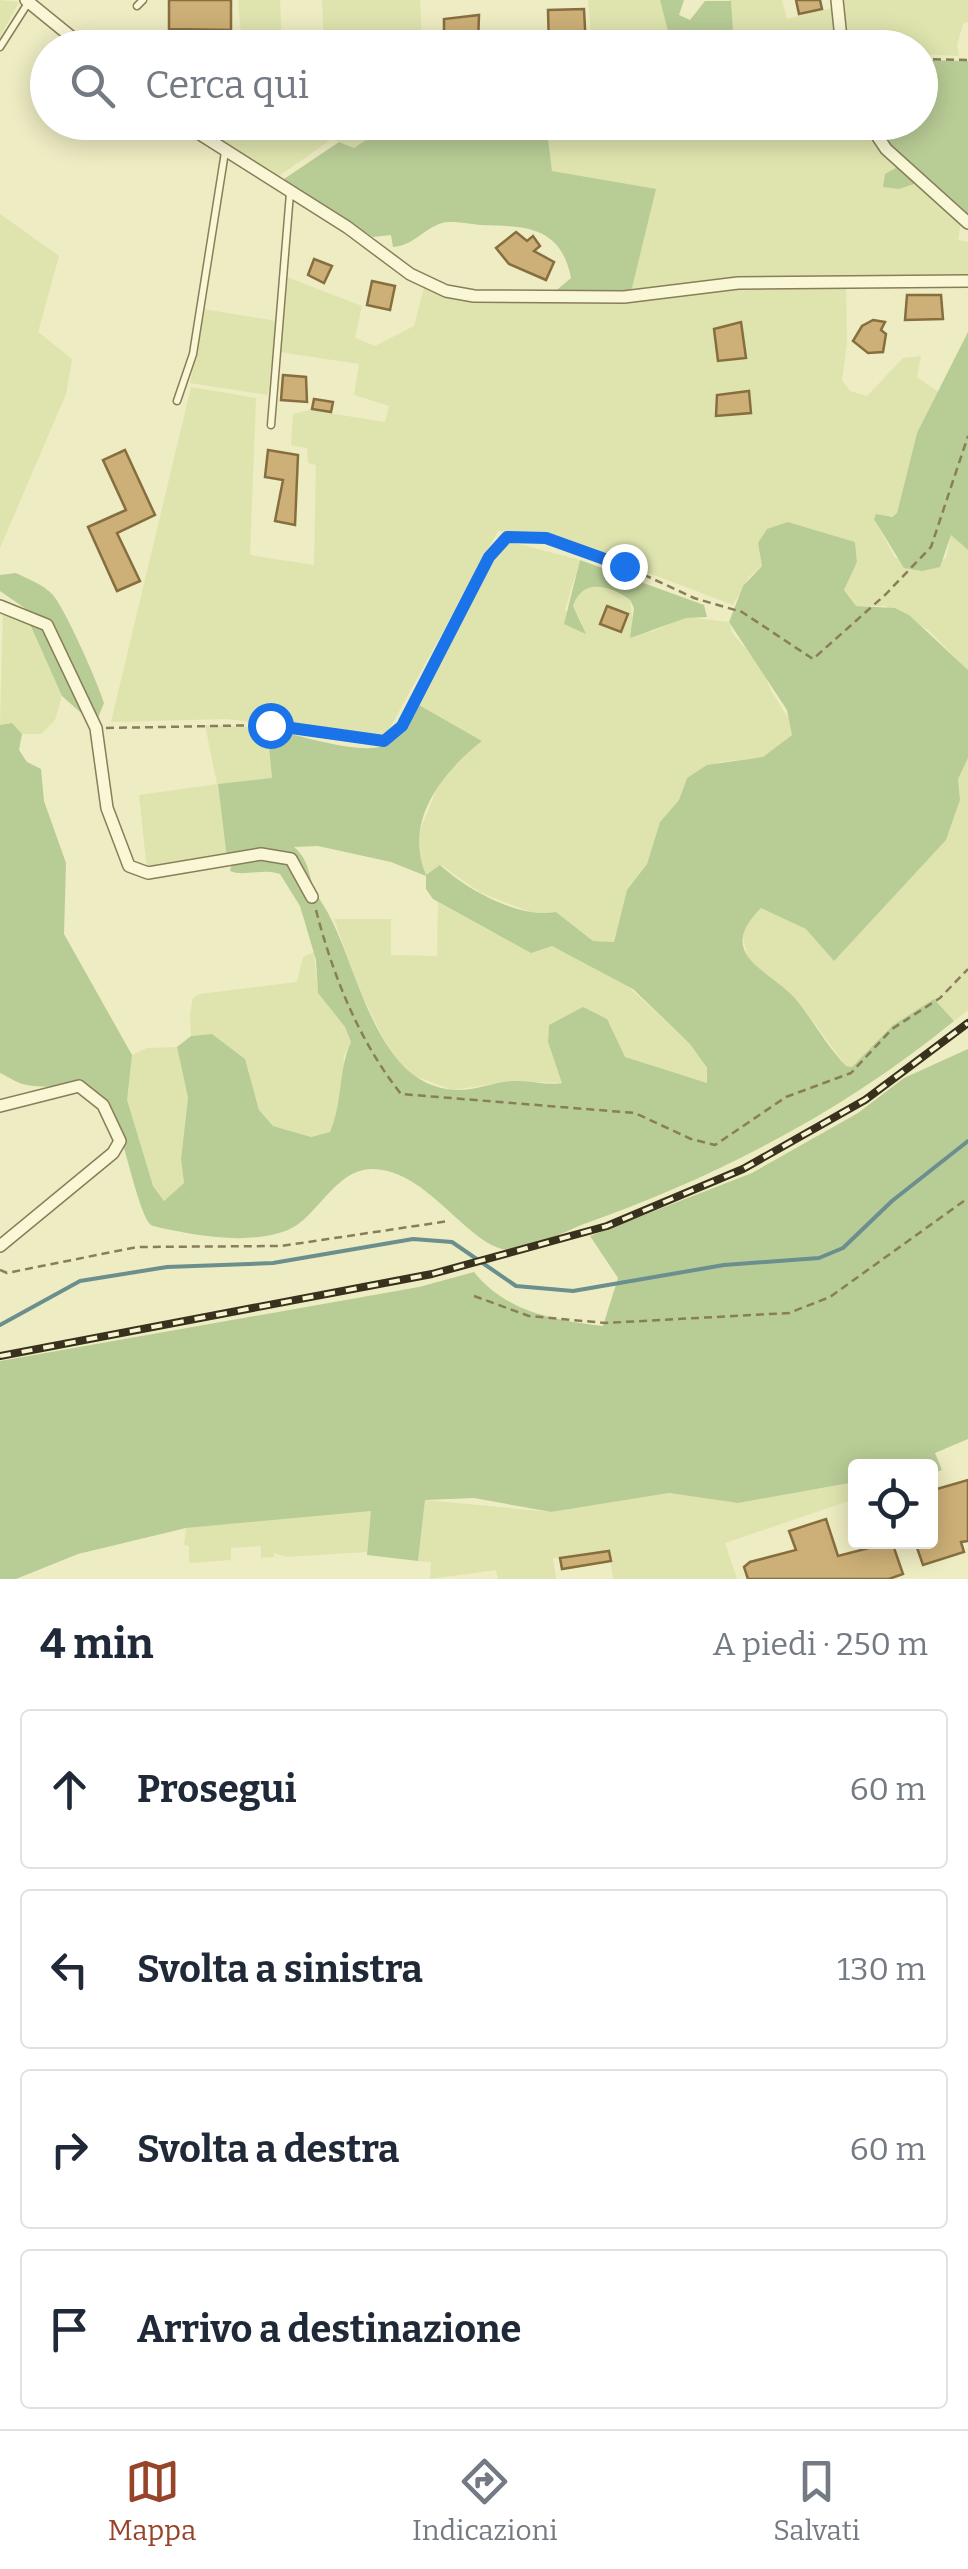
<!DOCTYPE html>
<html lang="it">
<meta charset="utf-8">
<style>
:root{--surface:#fff;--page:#f2f2f3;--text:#1f2937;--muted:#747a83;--line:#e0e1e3;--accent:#974429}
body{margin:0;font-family:Bitter,serif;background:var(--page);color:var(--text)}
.controls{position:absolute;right:30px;bottom:30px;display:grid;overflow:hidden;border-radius:10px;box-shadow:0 5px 25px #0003}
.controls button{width:90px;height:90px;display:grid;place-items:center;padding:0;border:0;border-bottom:2px solid var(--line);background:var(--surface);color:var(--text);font:50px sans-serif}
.stop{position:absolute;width:30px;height:30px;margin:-22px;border:8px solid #1a73e8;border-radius:50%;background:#fff}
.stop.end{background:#1a73e8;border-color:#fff;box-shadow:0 2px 10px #0008}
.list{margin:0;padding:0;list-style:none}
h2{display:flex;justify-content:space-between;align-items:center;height:130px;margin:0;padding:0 40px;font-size:42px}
h2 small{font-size:32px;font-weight:400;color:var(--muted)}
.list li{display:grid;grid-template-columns:65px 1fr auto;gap:30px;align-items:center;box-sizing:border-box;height:160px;margin:0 20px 20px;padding:0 20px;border:2px solid var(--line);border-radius:10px}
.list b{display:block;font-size:38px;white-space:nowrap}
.list em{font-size:32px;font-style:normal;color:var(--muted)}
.icon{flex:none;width:55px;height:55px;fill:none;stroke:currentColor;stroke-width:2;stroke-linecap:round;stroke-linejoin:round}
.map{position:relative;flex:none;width:968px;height:1579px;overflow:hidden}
.search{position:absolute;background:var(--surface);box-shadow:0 5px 25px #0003;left:30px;right:30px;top:30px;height:110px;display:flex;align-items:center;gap:25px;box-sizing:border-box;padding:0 35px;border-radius:55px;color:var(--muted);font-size:38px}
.sheet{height:850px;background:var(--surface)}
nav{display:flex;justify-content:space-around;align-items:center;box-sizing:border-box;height:140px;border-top:2px solid var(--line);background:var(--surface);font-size:28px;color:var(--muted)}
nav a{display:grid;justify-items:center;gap:5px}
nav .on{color:var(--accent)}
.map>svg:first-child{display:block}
</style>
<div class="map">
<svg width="968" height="1579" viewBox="0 0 968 1579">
<rect width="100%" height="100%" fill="#eeecc2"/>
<g fill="#dfe4af">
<path d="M0,0l19,2 -19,35z"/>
<path d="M238,0h42l2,47h-40z"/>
<path d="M322,0h98l2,47h-98z"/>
<path d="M588,0h72l12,47h-80z"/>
<path d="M729,0h53l5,19 49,-12 4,40h-106z"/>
<path d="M840,0h128v22l-5,2 -6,21 2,11 -38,-2 -1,-6 -62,-1 -13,-5z"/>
<path d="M193,122l198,1 -37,25 -22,-9 -56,39z"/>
<path d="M546,123h321l94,100 -3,17 10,2v36l-337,14 -79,-121z"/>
<path d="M0,214l59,42 -21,76 34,27 -6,35 -66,154z"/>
<path d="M284,276l78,30 -7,32 20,8 39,-20 11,-42 63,17 358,-17 1,59 -5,37 8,11 17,5 36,-38 18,-2 -4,21 23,16 -23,40 -20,80 -19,12 17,33 51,1 5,-25 17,16v120l-40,-40 -43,-24h-29l-12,-16 13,-28 -2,-20 -67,-20 -30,21 4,23 -13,11 -16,28 -182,-69 -53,-5 -113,206 -159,-18 -115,3 80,-335 65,11 -6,157 64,10 2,-100 -8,-2 -1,-15 -16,-3 2,-31 17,-4 75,12 4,-16 -35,-11 5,-31 -79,-12z"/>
<path d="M204,309l72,12 -8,74 -78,-12z"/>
<path d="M511,542l69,18 -15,50 18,15 -10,-19 4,-12 10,-7 15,-1 28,14 3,22 18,10 35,-15 43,5 4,12 30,34 8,23 22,34 -1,10 -29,22 -42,5 -34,16 -8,22 -19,22 -13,42 -20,26 -13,52 -21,-1 -37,-29 -18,3 -57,-22 -40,-28 -15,11 -7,-16 -1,-24 22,-56 41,-39 -62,-36 74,-147z"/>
<path d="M3,611l26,11 33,74 -7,24 -14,14h-19l-10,-11 -12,2z"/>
<path d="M205,725l62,3 5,50 -45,80 -80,12 -8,-75 78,-11z"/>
<path d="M968,758v252l-14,11 -21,-21 -40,25 -41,42 -6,-1 -49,-66 -48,-38 -6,-24 2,-14 16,-16 45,20 27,32 113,-120 14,-40 -2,-21z"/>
<path d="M438,902l54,30 50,16 10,-2 66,31 72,67 17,25v15l-83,-27 -75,-32 -1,17 15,41 -49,-2 -62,9 -37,-14 -23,-20 -31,-63 -27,-74h57v36l46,1z"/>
<path d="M314,952l4,41 27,34 6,15 -7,14 -3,52 -11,24 -20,5 -37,-11 -14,-16 -14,-51 -33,-25 -21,2 -1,-23 3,-15 7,-4 97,-12 6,-25z"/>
<path d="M177,1047l11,51 -7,61 3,24 -20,18 -11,-15 -27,-86 6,-45 15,-7z"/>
<path d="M855,1482v17l-130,44 12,36h-124l-4,-29 -56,8 3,21h-58l-2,-9 -66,9 1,-17 -13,-1 7,-61 126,12 118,-19 69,10z"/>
<path d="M372,1510l-5,42 -81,5 -12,-4v4l-13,1v-12l-30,2v12l-42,3v-17l-5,-1 2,-17z"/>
</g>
<g fill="#b8cc96" fill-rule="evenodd">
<path d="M660,0h24l-5,15 11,5 15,-19h26l3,46h-62z"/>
<path d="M921,60l47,1v158l-82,-75 -13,-21 47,-1z"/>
<path d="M546,122l6,49 104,18 -25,103 -79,2 19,-16c-10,-52 -46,-52 -90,-53 -11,-1 -29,-5 -39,-2 -19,6 -27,22 -49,24l-2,-12 -18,2 -92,-56 58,-39 15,6 37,-25z"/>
<path d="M901,165l19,17 -21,7 -16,-2 2,-13z"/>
<path d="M968,332v218l-17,-15 -11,32 -18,4 -18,-3 -30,-49 2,-5 16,3 5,-4 20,-80z"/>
<path d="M788,522l67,20 2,20 -13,28 12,16 39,2 14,7 59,55v88l-10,21 2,21 -14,40 -112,121 -28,-32 -45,-21c-49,49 12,62 38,95 16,21 28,43 47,63l6,1 41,-42 41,-26 20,22c-110,90 -235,155 -370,203 -21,8 -49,24 -71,26 -42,3 -83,-81 -141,-81 -37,0 -55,49 -84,61 -40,16 -96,5 -135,-4 -14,-4 -30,-97 -43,-118 -20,-32 -53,-17 -83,-23 -9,-1 -18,-8 -27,-12v-348l12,-2 10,11 -3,16 8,12 14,7 3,32 22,62 -2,71 68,121 -5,45 26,86 11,15 20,-18 -3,-24 7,-61 -11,-51 14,-11 21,-2 33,25 14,51 14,16 38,11 19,-5c13,-30 8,-62 21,-90l-6,-15 -27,-34 -2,-33 -16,-54 -20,-32c-18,-6 -36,3 -50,-3l3,-13h-6l-9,-74 54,-6 -5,-50c27,6 91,27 116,18 18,-6 27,-27 36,-41l63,36c-40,32 -79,80 -56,134l14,-10c27,25 80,54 116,47l37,29 21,1 13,-52 20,-26 13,-42 19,-22 8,-22 20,-13 56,-8 29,-22 -5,-25 -58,-88 14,-36 19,-20 -4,-23 9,-14zM318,846l73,16 35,14v13l7,10 98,54 21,-7 81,43 57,55 17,24v15l-82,-26 -18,-38 -24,-12 -34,18 -1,17 14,41c-15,3 -30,-3 -46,-2 -21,0 -40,10 -61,9 -85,-5 -96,-134 -135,-190 -13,-18 -7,-37 -26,-53z"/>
<path d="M580,560l124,45 3,12 -21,1 -56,20 4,-30 -4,-8c-20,-14 -47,-23 -57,6l13,28 -22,-10z"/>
<path d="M16,573c12,6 26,11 36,21 12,12 46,89 52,109l-7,17h-8l-27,-24 -33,-74v-11l-29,-20v-16z"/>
<path d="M968,1049v390l-33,14 7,17 -11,4 -1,-8h-74l-1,16 -117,21 -69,-10 -118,19 -77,-14 -49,2 -7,61 -51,-6 4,-44 -185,17 -108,26 -62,25h-16v-218l419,-74 55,-15c32,40 80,48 129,54l15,-48 -28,-42 162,-63 106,-60 46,-35z"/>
</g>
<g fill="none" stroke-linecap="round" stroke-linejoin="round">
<path stroke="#6b8f8f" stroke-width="4" d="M0,1325l80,-44 87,-14 106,-4 140,-24 39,3 64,44 57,5 151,-26 95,-7 24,-10 49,-47 76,-60"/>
</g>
<g fill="#cdb077" stroke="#876e3f" stroke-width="2.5">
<path d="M169,0h62v30l-62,-1z"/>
<path d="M796,0h24l2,9 -23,5z"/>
<path d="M584,9l2,39h-37l-1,-38z"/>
<path d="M479,15l-1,29 -34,4v-29z"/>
<path d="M516,232l11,9 6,-5 7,10 -6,5 20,11 -8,18 -37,-16 -13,-16z"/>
<path d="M314,259l18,7 -8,17 -16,-8z"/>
<path d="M372,281l23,5 -5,24 -23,-5z"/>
<path d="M907,295h34l2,24 -38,1z"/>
<path d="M873,320l12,2 -4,8 5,4 -3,18 -15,1 -15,-12 9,-15z"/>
<path d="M741,322l5,36 -28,3 -4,-32z"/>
<path d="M283,375l23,2 1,25 -26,-2z"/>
<path d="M749,391l2,22 -35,3 1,-21z"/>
<path d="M314,399l19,3 -2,10 -19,-3z"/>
<path d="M125,450l30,65 -38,18 23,48 -23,10 -29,-64 38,-17 -23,-50z"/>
<path d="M268,450l30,5 -3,70 -20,-4 8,-41 -18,-3z"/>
<path d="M607,606l21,8 -7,18 -21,-8z"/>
<path d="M968,1480v61l-7,1 3,10 -41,13 -8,-23h15v-51z"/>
<path d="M826,1519l12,37 54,-14 11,32 -14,5h-141l-4,-12 6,-5 46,-12 -7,-19z"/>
<path d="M609,1551l2,10 -49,8 -2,-11z"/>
</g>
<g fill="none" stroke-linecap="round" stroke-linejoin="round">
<g stroke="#887e59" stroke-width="9">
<g id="service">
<path d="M137,6l6,-6"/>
<path d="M0,47l28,-44"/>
<path d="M177,401l16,-47 32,-202"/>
<path d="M271,425l19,-232"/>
</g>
</g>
<g stroke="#887e59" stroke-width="14">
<g id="minor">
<path d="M26,0l59,48"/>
<path d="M837,0l5,48"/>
<path d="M181,122l166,105 63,47 36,17 28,5 150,1 114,-14 230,-2"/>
<path d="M868,122l18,27 82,74"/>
<path d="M0,606l47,19 49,103 11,80 22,58 19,7 113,-19 30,5 21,38"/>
<path d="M0,1106l79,-20 24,19 17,36 -7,12 -113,93"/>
</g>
</g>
<g stroke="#887e59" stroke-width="2.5" stroke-dasharray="8 5" stroke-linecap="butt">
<path d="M920,59l48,1"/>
<path d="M106,728l164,-3 115,16 17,-15 87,-169 18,-20 39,1 77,27 71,33 48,14 71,47 72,-64 46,-48 37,-111"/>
<path d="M316,910c17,66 43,131 85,184l234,19 56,26 24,6 71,-48 65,-24 41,-44 48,-31 28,-29"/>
<path d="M0,1270l7,3 130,-26 144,-1 168,-25"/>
<path d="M474,1296l55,20 76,7 184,-10 41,-16 138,-99"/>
</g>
<use href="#service" stroke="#f9f7d5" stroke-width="6"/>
<use href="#minor" stroke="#f9f7d5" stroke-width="11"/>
<g stroke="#38311d" stroke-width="8">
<path id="rail" d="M0,1356l432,-82 175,-48 136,-57 122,-69 103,-77"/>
</g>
<use href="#rail" stroke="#f6f4d1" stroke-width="4" stroke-dasharray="11" stroke-linecap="butt"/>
</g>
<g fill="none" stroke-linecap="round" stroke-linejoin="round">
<path stroke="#1a73e8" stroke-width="12" d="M270,725l114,16 18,-15 87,-169 18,-20 39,1 78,28"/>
</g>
</svg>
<div class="controls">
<button><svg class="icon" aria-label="locate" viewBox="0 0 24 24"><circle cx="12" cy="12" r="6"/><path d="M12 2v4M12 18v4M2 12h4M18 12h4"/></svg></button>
</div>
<div class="stop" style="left:270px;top:725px"></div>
<div class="stop end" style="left:624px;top:566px"></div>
<div class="search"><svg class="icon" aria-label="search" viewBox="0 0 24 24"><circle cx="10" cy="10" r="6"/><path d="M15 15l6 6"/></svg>Cerca qui</div>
</div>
<section class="sheet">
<h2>4 min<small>A piedi · 250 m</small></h2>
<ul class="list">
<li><svg class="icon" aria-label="ahead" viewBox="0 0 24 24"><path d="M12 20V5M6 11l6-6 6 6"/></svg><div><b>Prosegui</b></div><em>60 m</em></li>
<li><svg class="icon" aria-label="left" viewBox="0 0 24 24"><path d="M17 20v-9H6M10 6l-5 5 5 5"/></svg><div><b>Svolta a sinistra</b></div><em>130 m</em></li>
<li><svg class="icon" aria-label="right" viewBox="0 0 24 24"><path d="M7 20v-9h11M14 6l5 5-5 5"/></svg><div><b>Svolta a destra</b></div><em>60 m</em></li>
<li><svg class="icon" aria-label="arrive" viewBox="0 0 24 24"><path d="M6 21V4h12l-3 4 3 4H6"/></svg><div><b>Arrivo a destinazione</b></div></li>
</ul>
</section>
<nav>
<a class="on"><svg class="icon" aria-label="map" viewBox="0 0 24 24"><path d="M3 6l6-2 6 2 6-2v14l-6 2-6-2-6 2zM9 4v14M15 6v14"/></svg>Mappa</a>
<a><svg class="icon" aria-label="directions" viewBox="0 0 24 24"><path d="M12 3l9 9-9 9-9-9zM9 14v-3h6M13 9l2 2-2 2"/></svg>Indicazioni</a>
<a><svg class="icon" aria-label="saved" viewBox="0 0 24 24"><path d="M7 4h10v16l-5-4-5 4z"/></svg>Salvati</a>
</nav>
